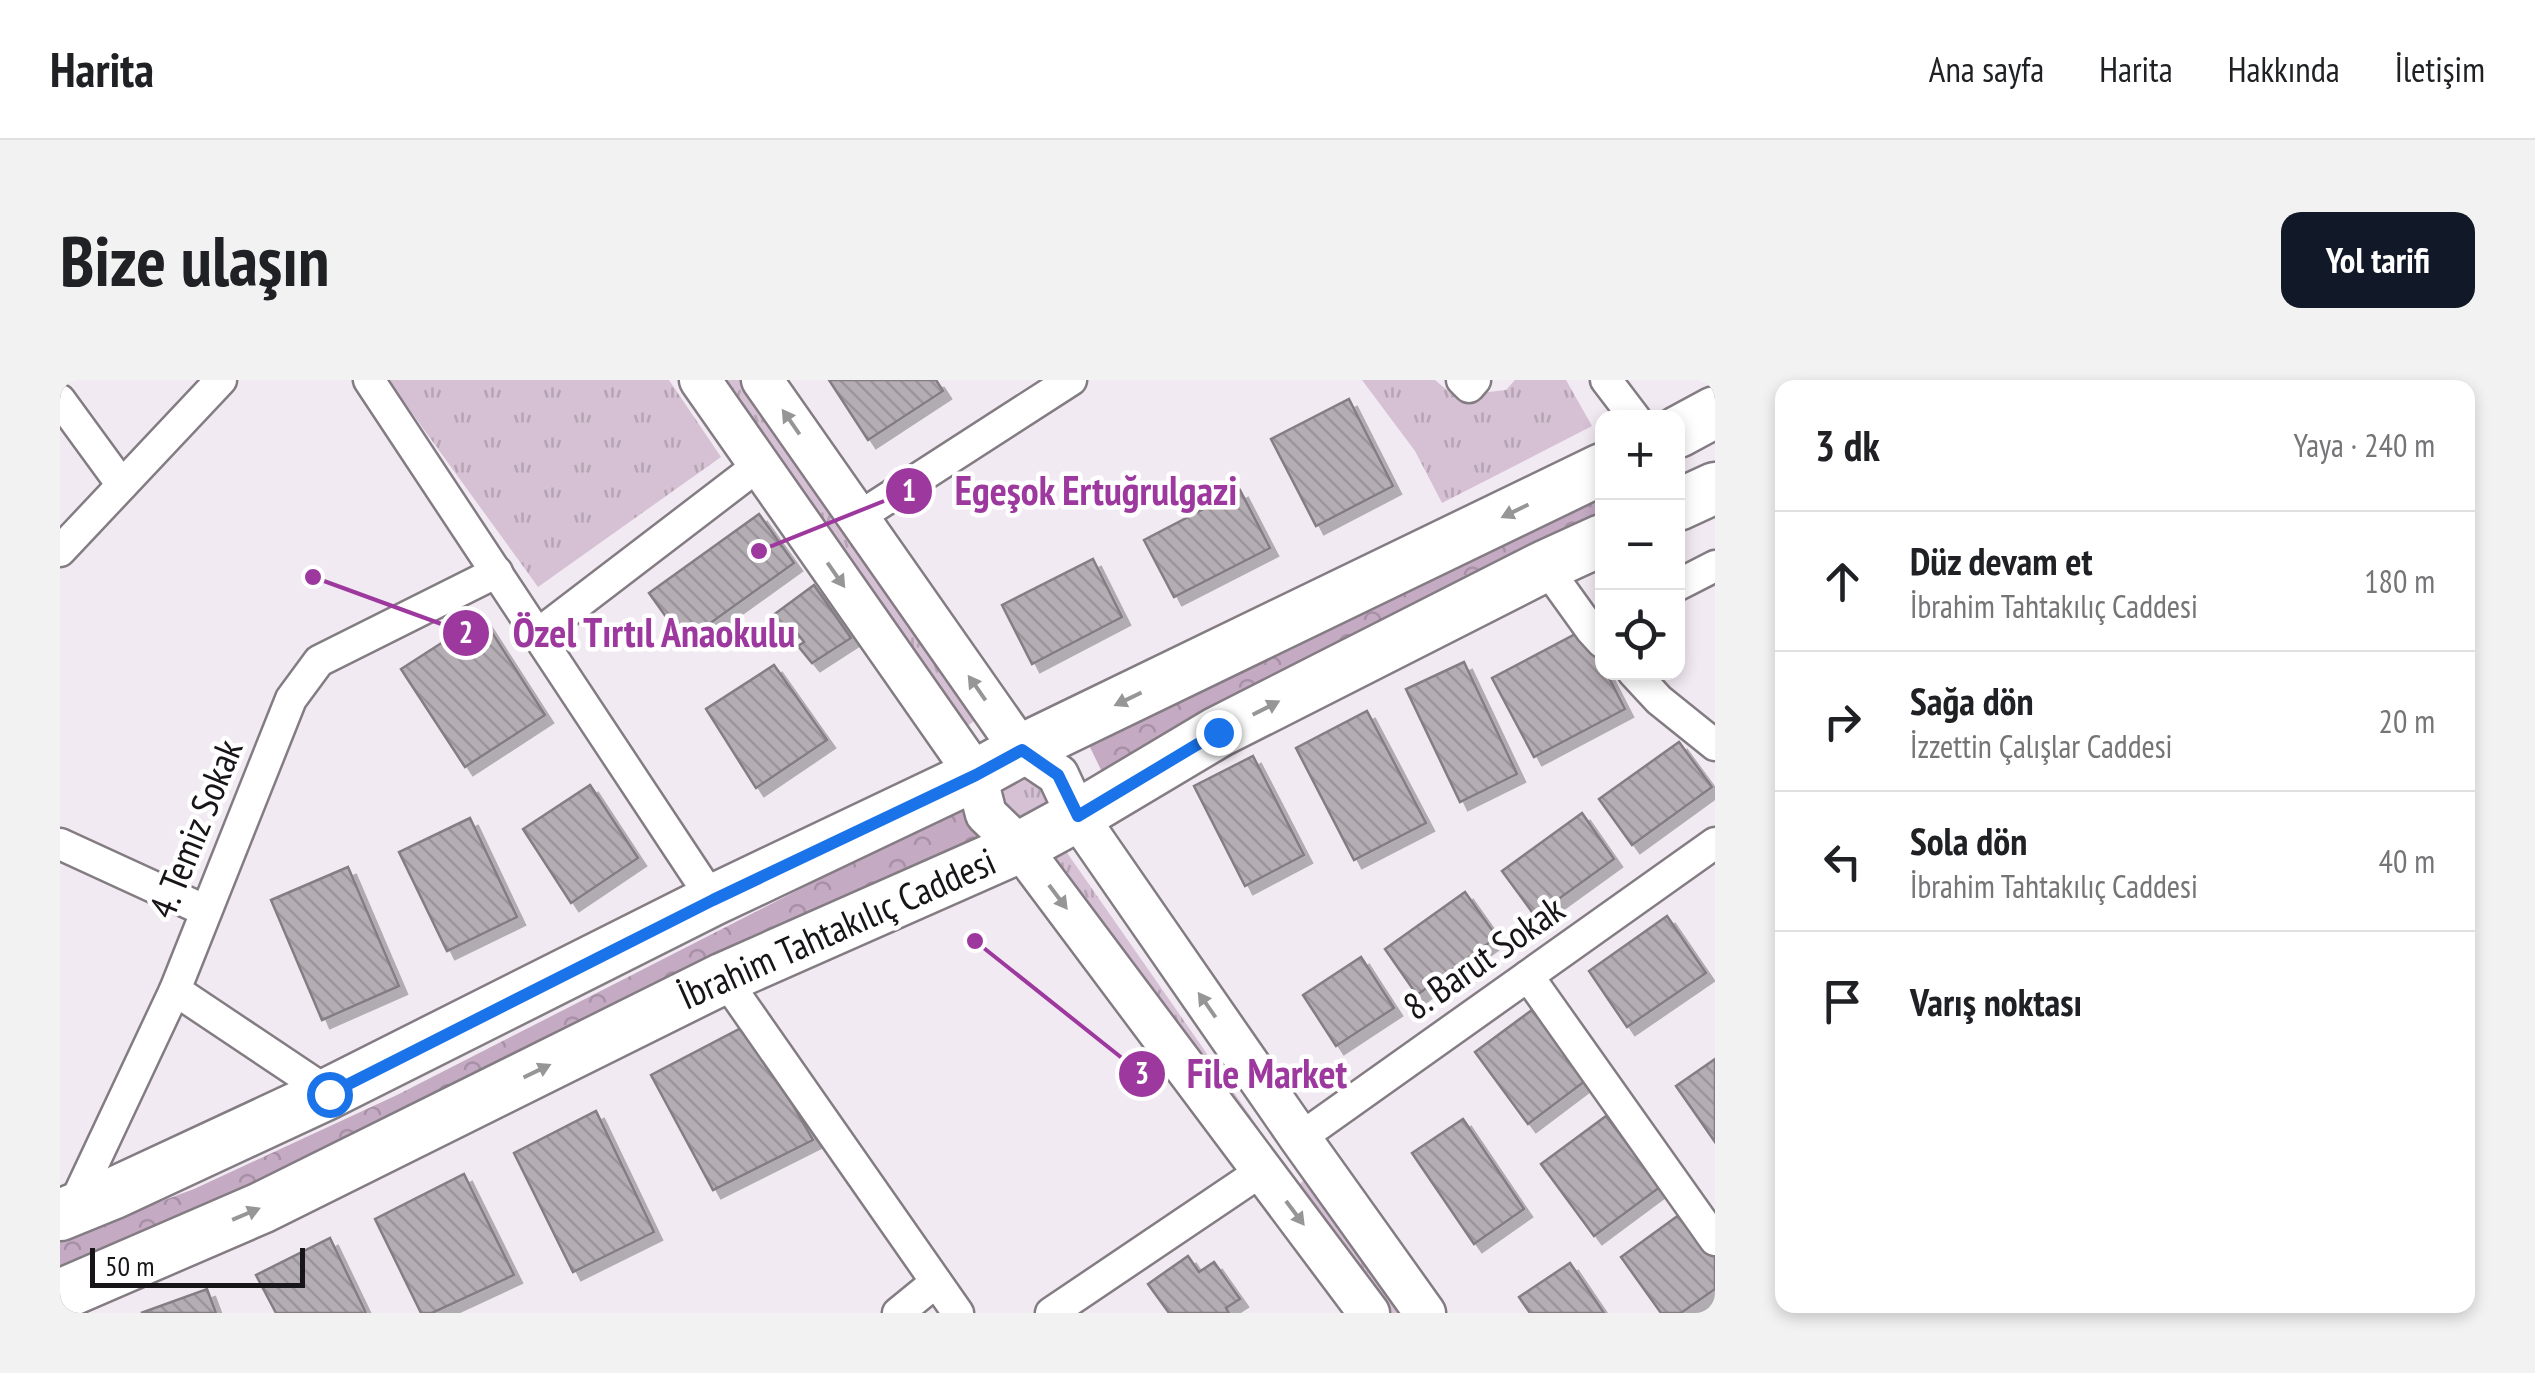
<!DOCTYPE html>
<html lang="tr">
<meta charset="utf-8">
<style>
:root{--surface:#fff;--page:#f2f2f2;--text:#202124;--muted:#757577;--line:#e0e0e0;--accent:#111827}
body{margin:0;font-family:"PT Sans Narrow",sans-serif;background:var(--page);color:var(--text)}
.controls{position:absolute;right:30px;top:30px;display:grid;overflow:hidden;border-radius:20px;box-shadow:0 5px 15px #0003}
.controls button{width:90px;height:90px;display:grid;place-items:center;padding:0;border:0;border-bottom:2px solid var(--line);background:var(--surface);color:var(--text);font:50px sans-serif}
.scale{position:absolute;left:30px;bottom:25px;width:215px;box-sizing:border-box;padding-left:10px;border:5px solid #181518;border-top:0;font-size:28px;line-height:35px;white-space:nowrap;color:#181518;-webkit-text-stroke:8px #fff;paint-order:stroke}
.stop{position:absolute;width:30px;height:30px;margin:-22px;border:8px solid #1a73e8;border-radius:50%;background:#fff}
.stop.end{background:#1a73e8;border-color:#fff;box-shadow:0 2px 10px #0008}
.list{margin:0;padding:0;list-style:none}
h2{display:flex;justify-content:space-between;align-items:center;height:130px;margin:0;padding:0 40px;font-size:42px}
h2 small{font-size:32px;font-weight:400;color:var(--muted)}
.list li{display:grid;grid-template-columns:65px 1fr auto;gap:30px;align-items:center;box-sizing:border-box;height:140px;padding:0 40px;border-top:2px solid var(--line)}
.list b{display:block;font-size:38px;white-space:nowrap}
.list p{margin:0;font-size:32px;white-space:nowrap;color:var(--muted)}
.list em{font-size:32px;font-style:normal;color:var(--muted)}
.icon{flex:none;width:55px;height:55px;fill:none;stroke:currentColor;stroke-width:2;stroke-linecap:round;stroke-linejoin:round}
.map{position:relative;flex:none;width:1655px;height:933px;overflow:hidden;border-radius:20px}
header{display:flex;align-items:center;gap:60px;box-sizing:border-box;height:140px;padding:0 50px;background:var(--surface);border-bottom:2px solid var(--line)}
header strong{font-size:48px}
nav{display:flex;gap:55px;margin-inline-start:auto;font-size:35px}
.intro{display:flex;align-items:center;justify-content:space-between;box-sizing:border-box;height:240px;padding:0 60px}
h1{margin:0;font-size:70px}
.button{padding:25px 45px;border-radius:20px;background:var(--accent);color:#fff;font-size:35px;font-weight:700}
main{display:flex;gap:60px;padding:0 60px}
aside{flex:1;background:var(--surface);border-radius:20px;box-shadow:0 5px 15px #0003}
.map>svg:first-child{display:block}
</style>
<header>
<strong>Harita</strong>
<nav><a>Ana sayfa</a><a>Harita</a><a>Hakkında</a><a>İletişim</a></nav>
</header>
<div class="intro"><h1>Bize ulaşın</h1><a class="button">Yol tarifi</a></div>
<main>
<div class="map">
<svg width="1655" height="933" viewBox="0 0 1655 933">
<defs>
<pattern id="grass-tufts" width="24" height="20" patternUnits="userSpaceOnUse" patternTransform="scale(2.5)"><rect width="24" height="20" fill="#d5c0d4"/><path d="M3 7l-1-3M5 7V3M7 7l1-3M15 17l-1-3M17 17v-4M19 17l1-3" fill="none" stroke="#b6a4b5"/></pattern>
<pattern id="forest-crowns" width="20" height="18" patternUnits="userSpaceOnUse" patternTransform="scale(2.5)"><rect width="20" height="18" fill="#c4aac3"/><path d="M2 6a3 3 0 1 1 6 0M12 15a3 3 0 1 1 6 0" fill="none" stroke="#a891a7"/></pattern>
<pattern id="building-back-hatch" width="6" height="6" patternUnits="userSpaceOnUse" patternTransform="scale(2.5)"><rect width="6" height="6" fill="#b5adb4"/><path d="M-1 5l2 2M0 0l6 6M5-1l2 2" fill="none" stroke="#9b949a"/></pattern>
<filter id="shadow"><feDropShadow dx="8" dy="8" stdDeviation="0" flood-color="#0004"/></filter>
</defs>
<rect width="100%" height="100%" fill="#f2eaf2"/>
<g fill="url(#grass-tufts)">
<path d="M328,0h281l52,77 -183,130z"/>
<path d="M663,0h19l235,339 -14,10z"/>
<path d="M1302,0h73l19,16 52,-6 9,-10h51l26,46 -150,77 -27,-52z"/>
<path d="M973,394l16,24 -2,7 -25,15c-20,-7 -25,-27 -10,-42z"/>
<path d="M1003,467l197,283 -8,5 -201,-277z"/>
<path d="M1248,796l97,137h-15l-91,-128z"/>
</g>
<g fill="url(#forest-crowns)">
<path d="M1542,110v26l-498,260 -17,-35 110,-46 242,-125z"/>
<path d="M901,427l20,31 -432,213 -489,221v-33l134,-50 203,-94z"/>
</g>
<g fill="url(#building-back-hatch)" stroke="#847d84" stroke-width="2.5" filter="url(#shadow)">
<path d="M769,0h107l7,11 -75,49z"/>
<path d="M1289,19l44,87 -77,40 -45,-87z"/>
<path d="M1180,110l30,58 -96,49 -30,-57z"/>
<path d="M699,134l35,49 -110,79 -35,-49z"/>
<path d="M1033,179l29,58 -90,47 -30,-59z"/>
<path d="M754,205l37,53 -39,25 -14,-17 6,-4 -11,-14 -8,5 -13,-17z"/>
<path d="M422,237l63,98 -80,52 -64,-98z"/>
<path d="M1523,250l19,37v5h4l19,37 -91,48 -42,-79z"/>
<path d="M1404,282l53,112 -57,28 -54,-113z"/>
<path d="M714,285l53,75 -71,48 -50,-79z"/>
<path d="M1307,331l59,112 -72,37 -58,-112z"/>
<path d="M1619,362l33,45 -80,58 -33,-46z"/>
<path d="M1193,376l51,99 -59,31 -51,-100z"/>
<path d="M530,405l48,73 -67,45 -48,-74z"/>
<path d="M1522,433l32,46 -79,57 -33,-45z"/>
<path d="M410,438l47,99 -70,34 -48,-99z"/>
<path d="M288,487l51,119 -77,34 -51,-120z"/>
<path d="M1405,512l32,45 -80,58 -32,-46z"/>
<path d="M1607,536l39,57 -79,54 -38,-56z"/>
<path d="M1301,577l33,51 -58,38 -33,-51z"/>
<path d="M1480,624l53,71 -65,49 -53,-72z"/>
<path d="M687,645l66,115 -100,50 -62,-115z"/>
<path d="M1655,679v83l-39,-56z"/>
<path d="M536,731l58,121 -81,40 -59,-119z"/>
<path d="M1546,736l54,71 -66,49 -53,-72z"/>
<path d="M1403,739l61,90 -50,35 -62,-91z"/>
<path d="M404,794l50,101 -82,38h-11l-46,-94z"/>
<path d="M1623,832l32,45v32l-34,24h-20l-40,-56z"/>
<path d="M270,858l36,75h-90l-20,-38z"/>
<path d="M1128,876l11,16 15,-10 26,37 -14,9 3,5h-60l-21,-29z"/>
<path d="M1510,883l34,50h-74l-11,-16z"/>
<path d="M147,909l9,24h-75z"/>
</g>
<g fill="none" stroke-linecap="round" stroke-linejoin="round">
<g stroke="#847c83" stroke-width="35">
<g id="minor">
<path d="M309,0l344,520"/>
<path d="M1402,0l7,7 6,-7"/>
<path d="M1546,0l29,38"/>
<path d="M0,20l62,85"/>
<path d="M797,138l214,-138"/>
<path d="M0,171l161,-171"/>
<path d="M1485,186l46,64 11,12"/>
<path d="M1618,205l37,-19"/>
<path d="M478,254l221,-169"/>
<path d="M1573,292l26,28 56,45"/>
<path d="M0,464l146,67"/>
<path d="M1468,596l187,264"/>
<path d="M664,598l234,335"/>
<path d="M115,610l154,103"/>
<path d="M1240,758l415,-295"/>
<path d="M11,831l104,-221 116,-291 28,-38 178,-89"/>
<path d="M838,933l38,-31"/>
<path d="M991,933l212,-143"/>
</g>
</g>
<g stroke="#847c83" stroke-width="45">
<g id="tertiary">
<path d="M640,0l276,395 10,39 34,33 349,466"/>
<path d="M702,0l259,370 37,25 19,41 223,322 125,175"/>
</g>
</g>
<g stroke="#847c83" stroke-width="55">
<g id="primary">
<path d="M1618,52l37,-20"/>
<path d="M1618,125l37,-17"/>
<path d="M0,835l54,-22 215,-100 384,-193 263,-125 45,-25 581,-281"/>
<path d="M0,915l201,-87 463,-230 296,-131 57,-31 141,-84 327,-166 57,-26"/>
</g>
</g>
<use href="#minor" stroke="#fff" stroke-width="30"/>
<use href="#tertiary" stroke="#fff" stroke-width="40"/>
<use href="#primary" stroke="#fff" stroke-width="50"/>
</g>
<defs><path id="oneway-solid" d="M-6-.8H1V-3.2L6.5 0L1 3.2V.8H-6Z" transform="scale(2.5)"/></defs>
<g fill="#979697">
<use href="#oneway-solid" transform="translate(731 42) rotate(-125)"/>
<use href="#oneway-solid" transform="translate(1455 131) rotate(154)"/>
<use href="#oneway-solid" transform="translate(776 195) rotate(55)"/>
<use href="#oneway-solid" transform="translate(917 308) rotate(-125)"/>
<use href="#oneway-solid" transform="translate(1068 319) rotate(154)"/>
<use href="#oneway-solid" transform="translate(1206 328) rotate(-27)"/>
<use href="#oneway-solid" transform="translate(998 517) rotate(53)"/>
<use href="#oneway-solid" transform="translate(1147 625) rotate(-125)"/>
<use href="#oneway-solid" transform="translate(477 691) rotate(-26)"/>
<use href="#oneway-solid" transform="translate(1235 833) rotate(53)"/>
<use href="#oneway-solid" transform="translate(186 834) rotate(-23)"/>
</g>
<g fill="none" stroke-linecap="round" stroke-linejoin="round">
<path stroke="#1a73e8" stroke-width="12" d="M269,714l384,-194 263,-125 46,-25 36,25 20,41 140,-84"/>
</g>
<g text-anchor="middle" stroke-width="9" stroke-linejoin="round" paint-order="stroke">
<g font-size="38" fill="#181518" stroke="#fff">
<text transform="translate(136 449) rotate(-68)" y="13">4. Temiz Sokak</text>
<text transform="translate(777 549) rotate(-24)" y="13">İbrahim Tahtakılıç Caddesi</text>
<text transform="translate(1424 578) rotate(-35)" y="13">8. Barut Sokak</text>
</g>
</g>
<path fill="none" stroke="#9c389e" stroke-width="4" d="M699 171L849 111M253 197L406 253M915 561L1082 694"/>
<g fill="#9c389e" stroke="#fff" stroke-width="4">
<circle cx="699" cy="171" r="10"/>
<circle cx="253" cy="197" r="10"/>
<circle cx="915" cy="561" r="10"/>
<circle cx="849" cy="111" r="25"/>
<circle cx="406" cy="253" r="25"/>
<circle cx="1082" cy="694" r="25"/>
</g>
<g font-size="30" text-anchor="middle" font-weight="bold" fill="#fff">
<text x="849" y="121">1</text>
<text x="406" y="263">2</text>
<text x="1082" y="704">3</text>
</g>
<g font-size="40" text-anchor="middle" font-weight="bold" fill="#9c389e" stroke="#fff" stroke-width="9" stroke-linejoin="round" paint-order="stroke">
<text x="1036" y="125">Egeşok Ertuğrulgazi</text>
<text x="594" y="267">Özel Tırtıl Anaokulu</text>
<text x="1207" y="708">File Market</text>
</g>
</svg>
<div class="controls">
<button>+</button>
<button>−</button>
<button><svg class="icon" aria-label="locate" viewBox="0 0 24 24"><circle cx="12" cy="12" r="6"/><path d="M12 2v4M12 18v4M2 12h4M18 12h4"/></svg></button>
</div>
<div class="scale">50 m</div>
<div class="stop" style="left:269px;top:714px"></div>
<div class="stop end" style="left:1158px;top:352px"></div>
</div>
<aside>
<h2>3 dk<small>Yaya · 240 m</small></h2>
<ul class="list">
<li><svg class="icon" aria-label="ahead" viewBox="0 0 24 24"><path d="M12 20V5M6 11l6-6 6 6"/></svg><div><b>Düz devam et</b><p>İbrahim Tahtakılıç Caddesi</p></div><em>180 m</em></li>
<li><svg class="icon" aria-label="right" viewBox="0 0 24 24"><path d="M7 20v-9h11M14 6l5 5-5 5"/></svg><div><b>Sağa dön</b><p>İzzettin Çalışlar Caddesi</p></div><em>20 m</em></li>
<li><svg class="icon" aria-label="left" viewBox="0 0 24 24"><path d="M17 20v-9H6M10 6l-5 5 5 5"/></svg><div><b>Sola dön</b><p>İbrahim Tahtakılıç Caddesi</p></div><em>40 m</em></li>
<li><svg class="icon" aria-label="arrive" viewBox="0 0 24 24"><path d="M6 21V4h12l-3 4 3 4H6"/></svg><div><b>Varış noktası</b></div></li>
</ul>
</aside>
</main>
